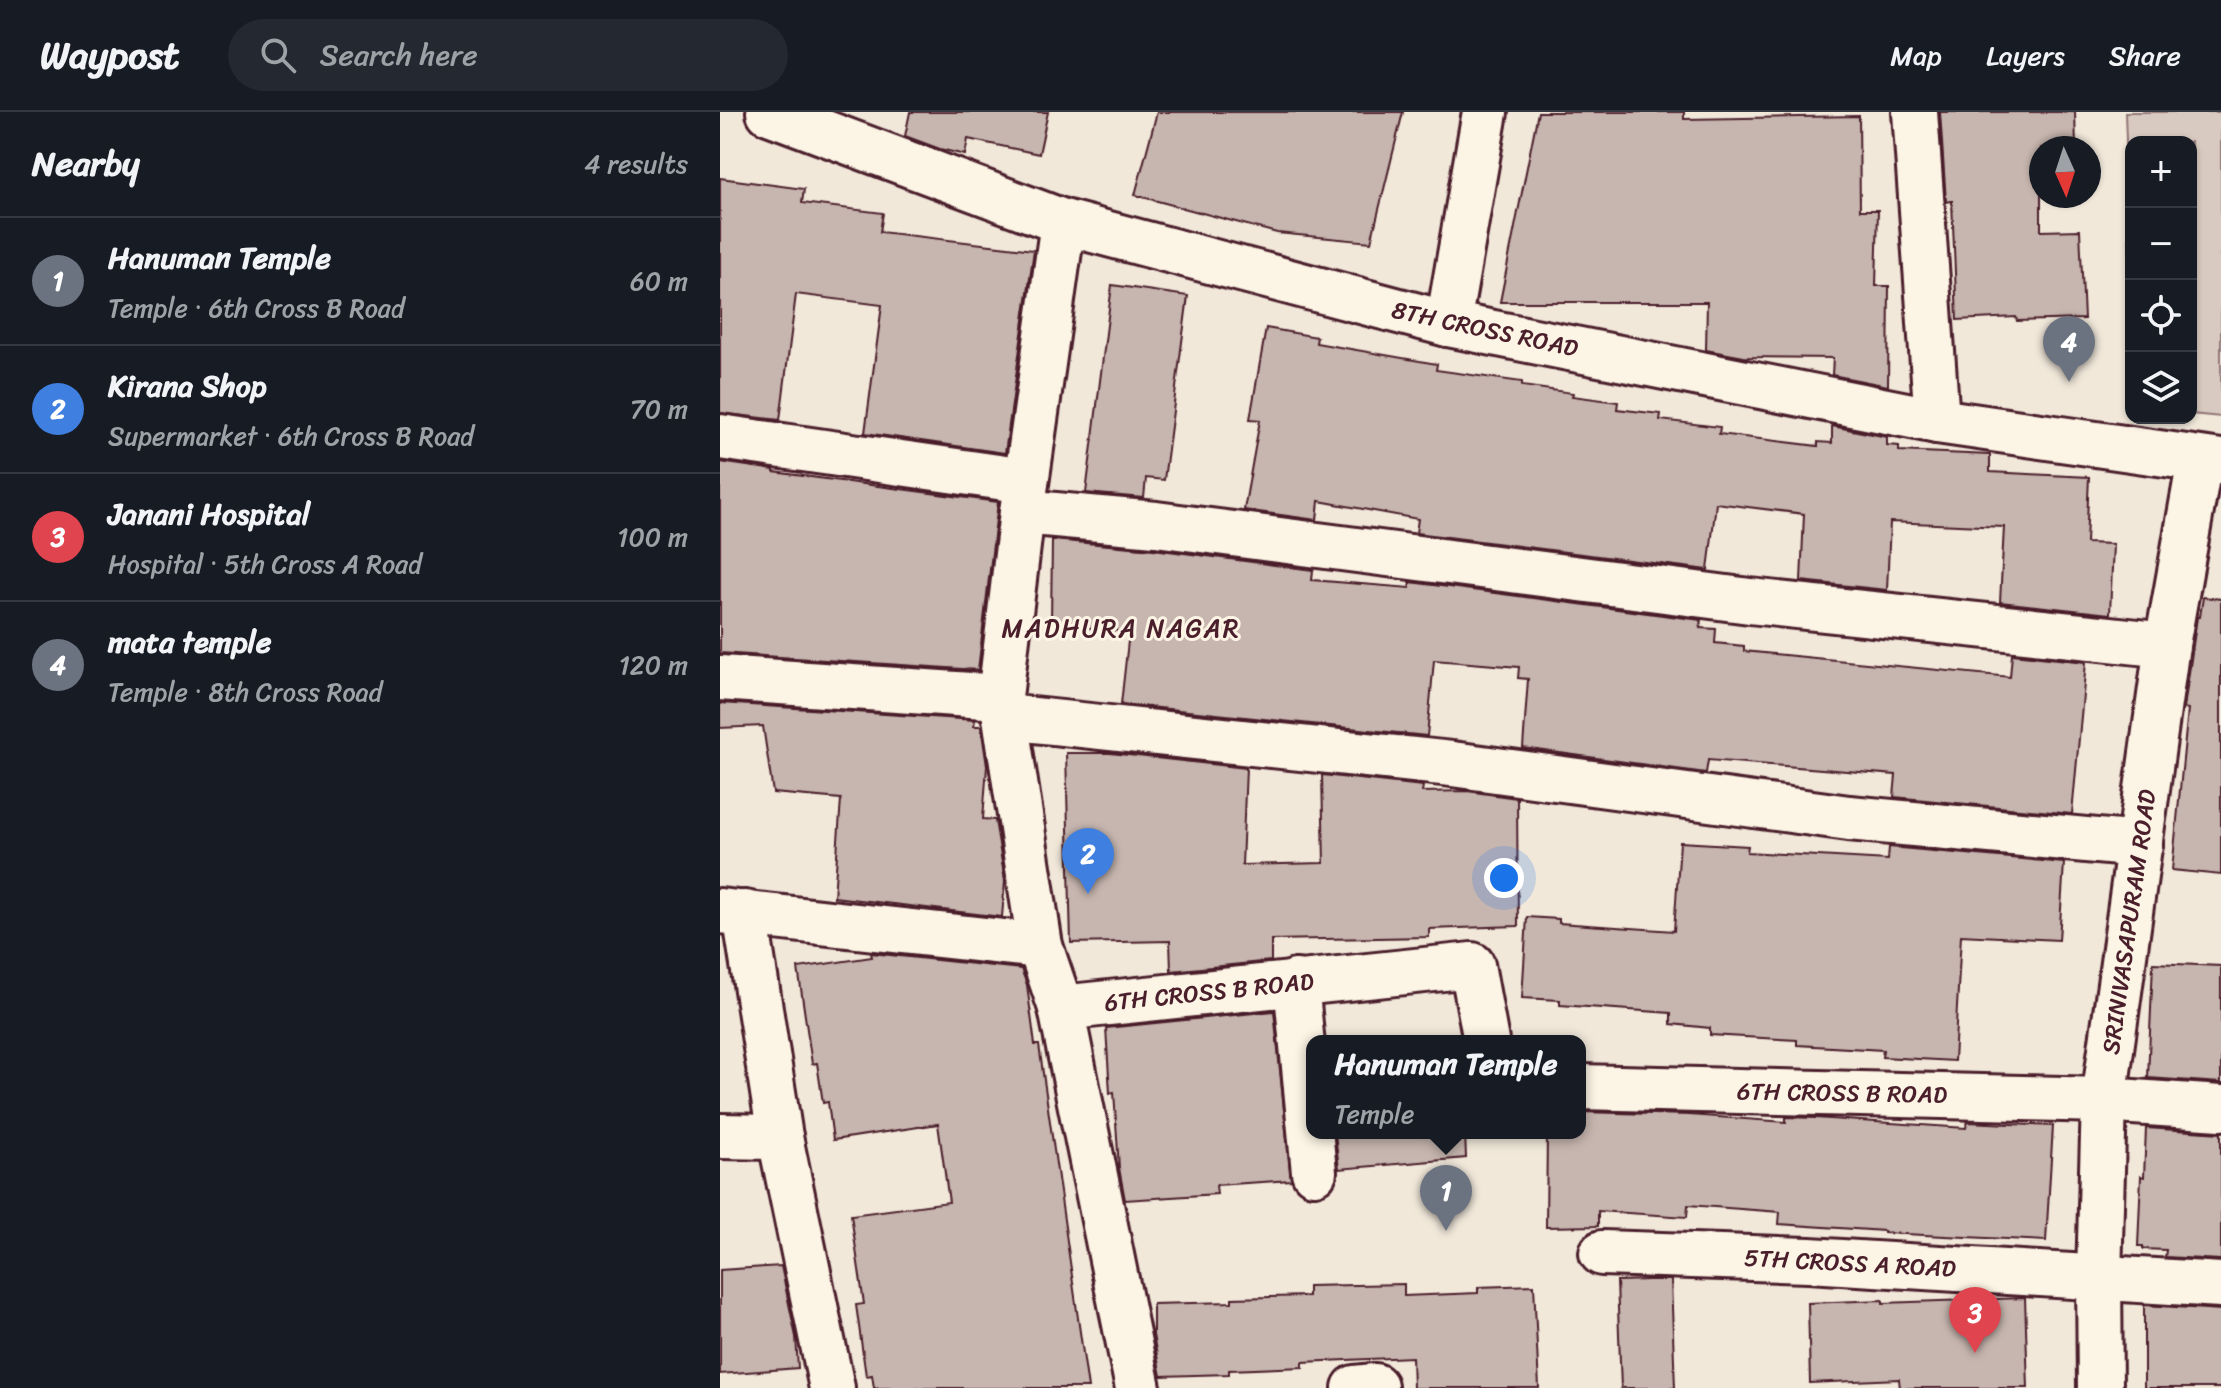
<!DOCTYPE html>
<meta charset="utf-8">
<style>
:root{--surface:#171b24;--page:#242831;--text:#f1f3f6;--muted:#9ea1a6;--line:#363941;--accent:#2563eb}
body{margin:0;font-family:Sriracha,sans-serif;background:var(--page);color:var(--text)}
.controls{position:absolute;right:24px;top:24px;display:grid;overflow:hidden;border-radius:16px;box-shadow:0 2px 6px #0004}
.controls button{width:72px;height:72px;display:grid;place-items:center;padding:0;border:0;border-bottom:2px solid var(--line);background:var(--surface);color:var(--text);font:40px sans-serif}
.compass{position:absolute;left:1309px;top:24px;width:72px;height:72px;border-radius:50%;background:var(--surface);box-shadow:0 2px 6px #0004;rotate:177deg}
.you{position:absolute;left:784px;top:766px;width:28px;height:28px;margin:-20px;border:6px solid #fff;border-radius:50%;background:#1a73e8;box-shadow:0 0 0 12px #1a73e833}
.badge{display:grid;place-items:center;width:52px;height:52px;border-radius:50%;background:var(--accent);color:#fff;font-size:26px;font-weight:700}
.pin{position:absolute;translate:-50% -66px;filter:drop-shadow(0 2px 4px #0008)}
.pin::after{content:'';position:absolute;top:42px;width:28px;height:24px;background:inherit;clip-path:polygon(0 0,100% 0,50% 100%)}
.popup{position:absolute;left:586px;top:923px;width:280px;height:104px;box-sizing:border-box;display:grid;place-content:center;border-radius:16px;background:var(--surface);filter:drop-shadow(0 2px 6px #0005);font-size:26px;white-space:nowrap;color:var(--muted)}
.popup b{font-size:30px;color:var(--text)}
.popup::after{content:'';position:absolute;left:50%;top:100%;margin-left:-16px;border:16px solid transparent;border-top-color:var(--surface)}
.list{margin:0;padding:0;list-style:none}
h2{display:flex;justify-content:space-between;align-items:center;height:104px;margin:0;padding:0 32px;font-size:34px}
h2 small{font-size:26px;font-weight:400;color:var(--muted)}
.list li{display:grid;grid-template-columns:52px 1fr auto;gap:24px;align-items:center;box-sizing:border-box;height:128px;padding:0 32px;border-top:2px solid var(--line)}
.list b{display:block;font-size:30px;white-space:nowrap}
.list p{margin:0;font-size:26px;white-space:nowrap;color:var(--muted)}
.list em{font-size:26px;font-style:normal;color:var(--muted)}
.icon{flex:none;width:44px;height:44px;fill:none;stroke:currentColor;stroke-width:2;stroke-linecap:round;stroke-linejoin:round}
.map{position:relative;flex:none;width:1501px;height:1276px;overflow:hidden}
header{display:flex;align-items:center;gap:48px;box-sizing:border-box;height:112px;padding:0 40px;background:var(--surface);border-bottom:2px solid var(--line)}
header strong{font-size:38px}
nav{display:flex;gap:44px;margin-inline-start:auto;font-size:28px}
.search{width:560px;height:72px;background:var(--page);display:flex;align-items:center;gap:20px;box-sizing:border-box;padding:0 28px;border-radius:44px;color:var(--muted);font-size:30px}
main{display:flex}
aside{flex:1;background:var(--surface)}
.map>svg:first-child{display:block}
</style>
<header>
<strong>Waypost</strong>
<div class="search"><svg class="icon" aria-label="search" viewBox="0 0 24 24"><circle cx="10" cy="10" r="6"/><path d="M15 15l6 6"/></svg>Search here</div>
<nav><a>Map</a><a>Layers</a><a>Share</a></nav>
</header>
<main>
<aside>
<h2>Nearby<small>4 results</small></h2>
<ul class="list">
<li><span class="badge" style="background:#6b7280">1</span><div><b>Hanuman Temple</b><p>Temple · 6th Cross B Road</p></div><em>60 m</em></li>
<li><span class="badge" style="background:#3f7fe0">2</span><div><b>Kirana Shop</b><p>Supermarket · 6th Cross B Road</p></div><em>70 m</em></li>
<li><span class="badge" style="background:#e0444e">3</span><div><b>Janani Hospital</b><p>Hospital · 5th Cross A Road</p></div><em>100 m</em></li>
<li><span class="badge" style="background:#6b7280">4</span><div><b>mata temple</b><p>Temple · 8th Cross Road</p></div><em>120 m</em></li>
</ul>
</aside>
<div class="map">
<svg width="1501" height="1276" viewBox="0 0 1501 1276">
<rect width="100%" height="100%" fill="#f1e8da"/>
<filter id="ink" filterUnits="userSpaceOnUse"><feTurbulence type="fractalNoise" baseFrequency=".0125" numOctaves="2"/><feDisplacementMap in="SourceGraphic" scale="16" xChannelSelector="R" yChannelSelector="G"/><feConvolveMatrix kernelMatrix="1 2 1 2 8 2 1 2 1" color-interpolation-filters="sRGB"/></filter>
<g filter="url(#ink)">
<path fill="#d8cac0" stroke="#917476" stroke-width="2" d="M1405,0h96v305l-30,-3v-272h-60v146z"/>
<g fill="#c7b6af" stroke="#4a1f2b" stroke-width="2">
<path d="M190,0h138l-9,42 -71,-15 -3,16 -25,-6 -35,-13z"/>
<path d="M437,0h246l-32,130 -94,-9 -142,-38z"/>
<path d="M818,0h146v7l175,-3 1,94h18l-2,76h13l-1,100 -56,-11 1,-17 -89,-1 -38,-7 1,-48h-207z"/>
<path d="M1220,0h135l1,36h-35v83l39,-1 4,89 -67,2 -1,-4 -59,3 -5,-119 -6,1z"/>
<path d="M0,66l84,11 -2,14 81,10 -3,19 154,18 -29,203 -140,-20 17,-128 -86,-11 -16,126 -60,-7z"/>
<path d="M392,173l76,11 -24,184 -18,-2 -2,20 -58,-5z"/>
<path d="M546,216l51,9 -1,6 121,21 -1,6 86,12v4l51,7 -1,3 46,6 -1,7 44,5 -1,6 60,7 -1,7 99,12v-4l14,1v-17l55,11v8l12,1v5l91,4v17l99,5 -3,66 27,1 -3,70 -110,-12 4,-75 -114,-5 -3,68 -86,-9 3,-67 -88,-11 -8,67 -292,-37 2,-14 -99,-18 -2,19 -73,-10 16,-90 -10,-1z"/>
<path d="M0,350l54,8v2l224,30 -20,168 -258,-17z"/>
<path d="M332,428l101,9 160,21 -1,10 98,8v-6l291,38 -1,8 16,1 -1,14 29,3v5l266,26 2,-23 74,8 -14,152 -178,-17 2,-22 -188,-15 -2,13 -183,-25 5,-69 -10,-1 1,-11 -85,-7 -7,76 -306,-32 8,-72 -78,-8z"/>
<path d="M1483,485l18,2v276l-49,-5 16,-161 -4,-1 13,-91h3z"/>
<path d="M0,591l255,17 -1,6h7l6,40 -4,53 12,1 10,61 -3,36 -168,-20 7,-98 -68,-6 -10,-67 -43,2z"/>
<path d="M346,641h44l136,15 -4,97 82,-2 -2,-88 101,11 -1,6 45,-1 50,7 1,128 -89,3v8l-158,3v21l-100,10 -1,-30 -99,2z"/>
<path d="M960,730l68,4 -1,6 141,8 1,-13 175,16 -5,77 -98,-5 -7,126 -72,-4 1,-7 -86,-5v-5l-87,-5v-7l-39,-4v-11l-111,-8v-5l-38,-2 5,-81 32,2v4l115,8z"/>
<path d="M151,841l150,16 6,16 8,60h4l49,343h-214l-2,-13 -6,1 -10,-71 8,-1 -13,-89 98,-13 -11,-78 -105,16 -5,-38 -5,1 -6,-40 -5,1 -14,-96 74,-11z"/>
<path d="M1433,851l68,3v117l-73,-5z"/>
<path d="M554,899l17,169 -75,5 1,9 -92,6 -6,-32 -5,-76 -4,1 -4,-65z"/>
<path d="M860,1000l109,3 97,7v-5l29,1 151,10 1,-6 86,4 -7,115 -162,-8v-2l-105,-7 1,-12 -92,-7 -1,12 -89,-6v15l-52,1 1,-94h33z"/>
<path d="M1426,1016l75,5v127l-56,-3 1,-7 -23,-1v-3h-5l3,-70 3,1z"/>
<path d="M615,1021h130l1,25 -127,11z"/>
<path d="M61,1154l15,71 2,31 -78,6v-104z"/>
<path d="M929,1168h22l4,108h-54l-4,-107z"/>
<path d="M684,1172v12l74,-3v-6l56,-2 5,103h-126l-1,-31 -109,5v5l-74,3v4l-68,2 -8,-41v-31l79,-2v-4l76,-2v-10z"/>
<path d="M1305,1186l3,90h-128l-1,-9 -89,4 -2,-80 75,-3v3z"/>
<path d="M1424,1193l77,5v78h-77z"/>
</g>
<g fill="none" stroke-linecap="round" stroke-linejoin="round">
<g stroke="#4a1f2b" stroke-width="50">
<g id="minor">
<path d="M49,0l294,110 385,102 489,97 284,41"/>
<path d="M1195,0l22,309"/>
<path d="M343,110l-41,290 -22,185 5,20 35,229 21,62 77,380"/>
<path d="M728,212l37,-212"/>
<path d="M0,325l306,44"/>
<path d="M302,400l134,12 594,77 417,44"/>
<path d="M0,566l280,19"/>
<path d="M285,605l447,47 397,54 291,27"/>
<path d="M0,799l320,35"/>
<path d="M25,801l35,224 52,251"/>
<path d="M576,870l18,190"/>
<path d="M341,896l411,-43 14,76"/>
<path d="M860,975l524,13 117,8"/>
<path d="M0,1024l60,1"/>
<path d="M882,1141l207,7 412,25"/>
<path d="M635,1276l20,-2"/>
<path d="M1380,1276l-1,-111 5,-177 63,-455 33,-185"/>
</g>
</g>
<use href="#minor" stroke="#fcf5e5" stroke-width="44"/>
</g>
</g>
<g text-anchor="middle" stroke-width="6" stroke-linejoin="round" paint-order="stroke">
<g font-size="24" fill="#4a1f2b" stroke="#fcf5e5">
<text transform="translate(765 217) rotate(12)" y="8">8TH CROSS ROAD</text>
<text transform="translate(1409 810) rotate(-82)" y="8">SRINIVASAPURAM ROAD</text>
<text transform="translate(489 880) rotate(-6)" y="8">6TH CROSS B ROAD</text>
<text transform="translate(1122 981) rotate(1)" y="8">6TH CROSS B ROAD</text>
<text transform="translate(1130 1151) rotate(3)" y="8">5TH CROSS A ROAD</text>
</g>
<g font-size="26" letter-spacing="2" fill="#4a1f2b" stroke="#fcf5e5">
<text x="401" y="525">MADHURA NAGAR</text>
</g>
</g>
</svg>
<div class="controls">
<button>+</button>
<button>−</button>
<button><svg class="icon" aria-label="locate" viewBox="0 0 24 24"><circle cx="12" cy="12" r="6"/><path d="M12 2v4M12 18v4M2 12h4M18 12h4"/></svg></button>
<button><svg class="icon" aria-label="layers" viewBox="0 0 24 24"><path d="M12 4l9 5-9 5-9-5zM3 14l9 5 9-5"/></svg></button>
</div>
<svg class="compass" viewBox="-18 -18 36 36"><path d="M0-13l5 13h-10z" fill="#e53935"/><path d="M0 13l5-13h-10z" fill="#9ea1a6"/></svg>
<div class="you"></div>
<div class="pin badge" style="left:726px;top:1119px;background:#6b7280">1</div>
<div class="popup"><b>Hanuman Temple</b>Temple</div>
<div class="pin badge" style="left:368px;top:782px;background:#3f7fe0">2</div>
<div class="pin badge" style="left:1255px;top:1241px;background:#e0444e">3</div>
<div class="pin badge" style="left:1349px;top:270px;background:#6b7280">4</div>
</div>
</main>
